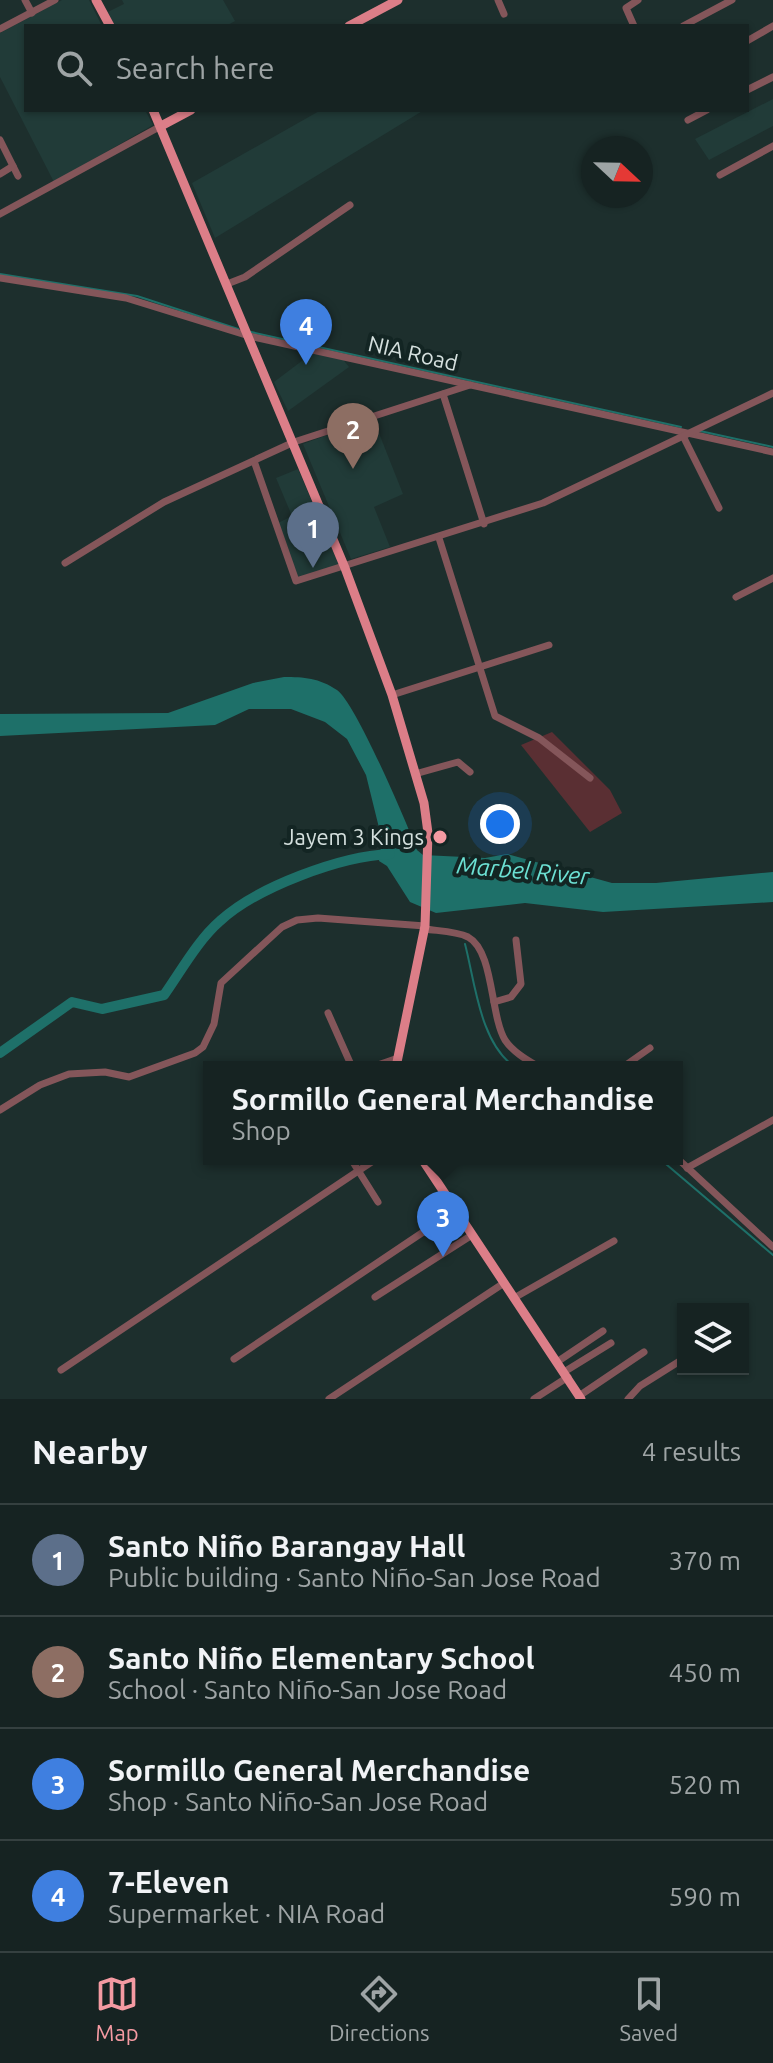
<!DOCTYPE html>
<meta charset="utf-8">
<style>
:root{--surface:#162322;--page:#232f2f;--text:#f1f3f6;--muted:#9ea4a5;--line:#354040;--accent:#f49aa2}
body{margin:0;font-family:Ubuntu,sans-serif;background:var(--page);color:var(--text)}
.controls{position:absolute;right:24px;bottom:24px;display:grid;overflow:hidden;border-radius:0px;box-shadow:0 2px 6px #0004}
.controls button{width:72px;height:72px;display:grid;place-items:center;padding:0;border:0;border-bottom:2px solid var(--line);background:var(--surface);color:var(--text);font:40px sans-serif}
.compass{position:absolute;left:581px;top:136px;width:72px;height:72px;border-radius:50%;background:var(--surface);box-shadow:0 2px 6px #0004;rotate:112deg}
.you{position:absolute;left:500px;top:824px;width:28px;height:28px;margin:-20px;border:6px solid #fff;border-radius:50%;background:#1a73e8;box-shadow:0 0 0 12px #1a73e833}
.badge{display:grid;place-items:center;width:52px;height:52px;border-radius:50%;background:var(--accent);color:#fff;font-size:26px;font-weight:700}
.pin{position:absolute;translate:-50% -66px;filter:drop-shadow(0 2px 4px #0008)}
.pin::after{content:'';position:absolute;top:42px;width:28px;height:24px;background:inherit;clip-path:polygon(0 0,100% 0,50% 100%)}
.popup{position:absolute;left:203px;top:1061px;width:480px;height:104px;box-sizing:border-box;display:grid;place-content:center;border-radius:0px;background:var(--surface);filter:drop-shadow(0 2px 6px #0005);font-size:26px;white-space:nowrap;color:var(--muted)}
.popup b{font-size:30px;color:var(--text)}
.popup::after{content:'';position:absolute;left:50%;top:100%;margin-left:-16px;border:16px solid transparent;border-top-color:var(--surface)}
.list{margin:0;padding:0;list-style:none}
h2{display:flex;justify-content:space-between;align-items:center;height:104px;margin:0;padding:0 32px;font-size:34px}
h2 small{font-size:26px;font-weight:400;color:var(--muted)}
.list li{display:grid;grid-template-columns:52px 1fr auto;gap:24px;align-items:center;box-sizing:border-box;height:112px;padding:0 32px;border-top:2px solid var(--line)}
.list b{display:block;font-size:30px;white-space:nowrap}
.list p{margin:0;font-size:26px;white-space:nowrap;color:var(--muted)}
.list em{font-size:26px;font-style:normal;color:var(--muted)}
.icon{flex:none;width:44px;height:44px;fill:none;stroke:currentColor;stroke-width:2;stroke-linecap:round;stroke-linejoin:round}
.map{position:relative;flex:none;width:773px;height:1399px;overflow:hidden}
.search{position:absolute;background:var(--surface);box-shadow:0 2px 6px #0004;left:24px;right:24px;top:24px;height:88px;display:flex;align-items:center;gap:20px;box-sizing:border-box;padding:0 28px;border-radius:0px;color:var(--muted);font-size:30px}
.sheet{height:552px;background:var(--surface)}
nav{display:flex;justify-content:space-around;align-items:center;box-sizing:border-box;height:112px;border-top:2px solid var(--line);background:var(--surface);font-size:22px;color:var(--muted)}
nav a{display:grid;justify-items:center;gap:4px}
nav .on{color:var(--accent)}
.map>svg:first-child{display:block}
</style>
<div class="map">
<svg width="773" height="1399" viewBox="0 0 773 1399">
<rect width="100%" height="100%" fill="#1d2f2d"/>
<g fill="#213b38">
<path d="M62,0h27l13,26h-76v84h119l8,15 -99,57 -54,-105v-44z"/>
<path d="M122,0h101l12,21 -9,5h-111l-7,-14 16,-8z"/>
<path d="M773,99v27l-64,34 -14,-21z"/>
<path d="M321,110h103l-209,128 -23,-55z"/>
<path d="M315,351l26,6 8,10 -61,44 -14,-29z"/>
<path d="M373,418l30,76 -29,13 16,40 -39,12 -48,-115z"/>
<path d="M298,469l41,96 -41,13 -20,-55 14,-7 -16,-38z"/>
</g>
<path fill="#5a2f33" d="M552,732l58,58 12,23 -32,19 -69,-87z"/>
<path fill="#1e7069" d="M284,677c20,0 35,1 53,13 18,12 70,133 80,160l6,5 62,3 22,-4 105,29h44l117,-11v30l-170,10 -78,-9 -89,10 -26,-11 -23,-36 -8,-5 3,-21 -16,-65 -19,-36 -22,-17 -34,-13h-42l-34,16 -215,11v-22l168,-1 85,-30z"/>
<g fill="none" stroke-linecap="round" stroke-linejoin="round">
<g stroke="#1e7069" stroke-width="2">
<path d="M0,274l137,22 101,33"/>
<path d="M251,332l430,95"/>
<path d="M700,431l73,16"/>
<path d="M465,944c10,38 15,100 50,123"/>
<path d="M660,1159l113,96"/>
</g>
<path stroke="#1e7069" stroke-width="10" d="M0,1053l72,-51 30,7 62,-14c17,-24 34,-55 56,-74 37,-34 121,-65 170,-67"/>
<g stroke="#84565a" stroke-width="7">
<path d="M25,0l7,13"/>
<path d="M498,0l6,14"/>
<path d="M634,26l-8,-18 12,-8"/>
<path d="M683,26l49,-26"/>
<path d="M0,29l55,-29"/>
<path d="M747,41l26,-15"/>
<path d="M747,90l26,-13"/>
<path d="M688,120l19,-10"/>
<path d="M0,140l18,36"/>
<path d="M0,174l13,-8"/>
<path d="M720,175l53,-29"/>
<path d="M0,214l161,-88"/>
<path d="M0,278l126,20 123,38 524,116"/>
<path d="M227,284l18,-7 105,-72"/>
<path d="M443,394l41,130"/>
<path d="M683,436l36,72"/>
<path d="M254,461l42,120 247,-78 230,-110"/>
<path d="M439,538l56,178 44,22 51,40"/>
<path d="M65,563l99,-61 130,-60 176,-57"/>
<path d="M736,597l37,-19"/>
<path d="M392,695l157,-50"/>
<path d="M415,774l43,-12 12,10"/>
<path d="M425,929c13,2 31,2 43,8 26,14 22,78 37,103 8,12 22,20 34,27"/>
<path d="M494,1002l17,-5 10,-13 -5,-44"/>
<path d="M328,1013l24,54"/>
<path d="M372,1067l26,-9"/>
<path d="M623,1067l27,-19"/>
<path d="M0,1110l40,-25 29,-11 36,-2 24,5 66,-24 8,-6 11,-23 7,-41 61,-56 15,-7 21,-2 107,8"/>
<path d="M677,1158l96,89"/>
<path d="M351,1159l27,43"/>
<path d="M687,1168l86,-48"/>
<path d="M428,1169l16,-10"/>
<path d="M375,1297l97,-62"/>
<path d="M514,1298l100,-57"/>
<path d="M234,1359l222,-149"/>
<path d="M557,1362l46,-31"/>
<path d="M61,1370l315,-211"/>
<path d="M564,1372l47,-29"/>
<path d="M579,1396l65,-44"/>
<path d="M329,1399l175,-116"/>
<path d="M534,1399l34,-22"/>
<path d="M628,1399l12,-13 43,-27"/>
</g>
<g stroke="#dc7e88" stroke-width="9">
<path d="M96,0l14,26"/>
<path d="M349,26l49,-26"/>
<path d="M153,110l192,458 47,127 32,108 4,30 -3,93 -29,141"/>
<path d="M161,126l30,-16"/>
<path d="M422,1159l159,240"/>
</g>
</g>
<circle fill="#f49aa2" stroke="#132523" stroke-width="3" cx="440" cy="837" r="8"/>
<g text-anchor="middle" stroke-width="8" stroke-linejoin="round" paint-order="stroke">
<g font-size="22" fill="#d5e0de" stroke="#132523">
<text transform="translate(413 353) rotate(13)" y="8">NIA Road</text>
</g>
<g font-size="22" fill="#d5e0de" stroke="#132523" text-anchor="end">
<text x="424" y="845">Jayem 3 Kings</text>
</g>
<g font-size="24" font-style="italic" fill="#6ce0d3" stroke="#132523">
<text transform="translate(523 871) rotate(5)" y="8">Marbel River</text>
</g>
</g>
</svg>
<div class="controls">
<button><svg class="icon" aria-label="layers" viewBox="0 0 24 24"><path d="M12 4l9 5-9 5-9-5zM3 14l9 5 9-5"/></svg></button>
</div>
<svg class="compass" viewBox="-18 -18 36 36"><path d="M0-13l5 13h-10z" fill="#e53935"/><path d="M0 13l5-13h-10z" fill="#9ea4a5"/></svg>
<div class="you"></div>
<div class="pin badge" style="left:313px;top:568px;background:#5c6f8a">1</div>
<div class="pin badge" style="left:353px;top:469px;background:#8d6e63">2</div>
<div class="pin badge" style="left:443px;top:1257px;background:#3f7fe0">3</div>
<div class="popup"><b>Sormillo General Merchandise</b>Shop</div>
<div class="pin badge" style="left:306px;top:365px;background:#3f7fe0">4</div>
<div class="search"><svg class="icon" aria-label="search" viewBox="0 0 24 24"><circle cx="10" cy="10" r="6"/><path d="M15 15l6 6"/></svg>Search here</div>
</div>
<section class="sheet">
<h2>Nearby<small>4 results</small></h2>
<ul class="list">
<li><span class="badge" style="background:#5c6f8a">1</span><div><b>Santo Niño Barangay Hall</b><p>Public building · Santo Niño-San Jose Road</p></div><em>370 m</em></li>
<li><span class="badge" style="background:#8d6e63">2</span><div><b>Santo Niño Elementary School</b><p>School · Santo Niño-San Jose Road</p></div><em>450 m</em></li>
<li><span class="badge" style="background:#3f7fe0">3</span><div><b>Sormillo General Merchandise</b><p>Shop · Santo Niño-San Jose Road</p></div><em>520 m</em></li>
<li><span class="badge" style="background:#3f7fe0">4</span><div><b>7-Eleven</b><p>Supermarket · NIA Road</p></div><em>590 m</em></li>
</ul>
</section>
<nav>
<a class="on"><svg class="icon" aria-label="map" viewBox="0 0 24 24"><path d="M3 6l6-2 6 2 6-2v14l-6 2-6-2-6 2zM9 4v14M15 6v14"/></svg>Map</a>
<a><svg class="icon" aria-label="directions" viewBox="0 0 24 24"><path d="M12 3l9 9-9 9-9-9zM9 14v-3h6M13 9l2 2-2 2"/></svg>Directions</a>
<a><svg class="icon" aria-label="saved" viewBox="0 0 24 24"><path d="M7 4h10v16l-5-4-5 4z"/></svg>Saved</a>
</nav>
